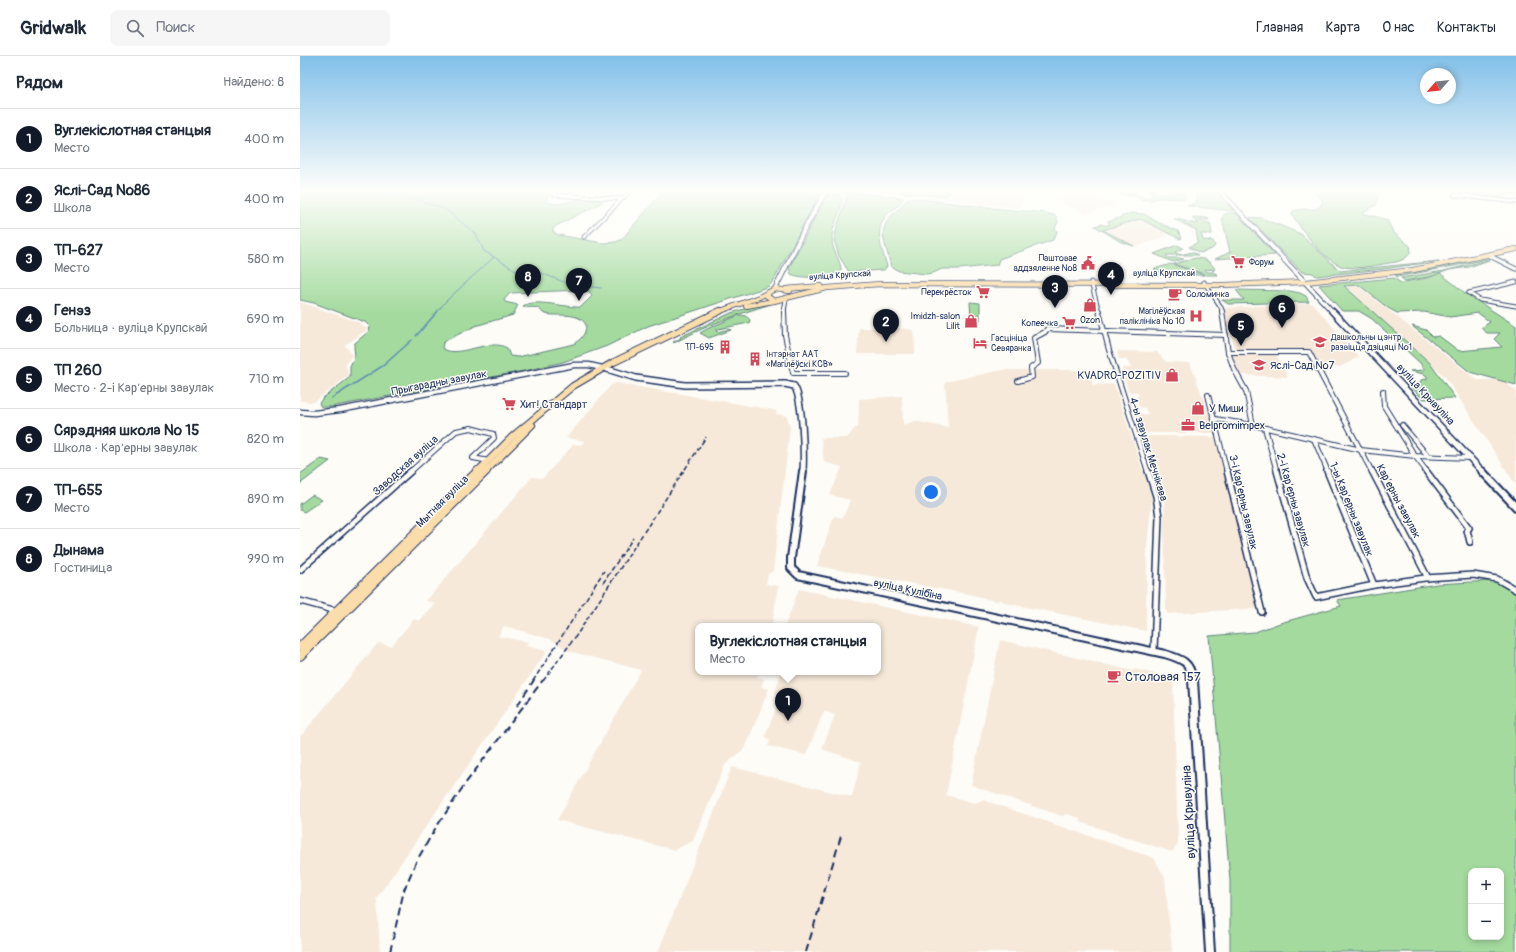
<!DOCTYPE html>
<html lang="ru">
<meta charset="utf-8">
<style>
:root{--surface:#fff;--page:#f6f6f7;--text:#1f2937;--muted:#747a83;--line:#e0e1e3;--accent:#111827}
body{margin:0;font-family:Pangolin,sans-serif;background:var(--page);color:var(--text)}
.controls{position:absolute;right:12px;bottom:12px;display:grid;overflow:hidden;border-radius:8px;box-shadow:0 2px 6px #0003}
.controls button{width:36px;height:36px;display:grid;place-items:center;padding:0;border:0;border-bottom:1px solid var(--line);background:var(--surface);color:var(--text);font:20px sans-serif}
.compass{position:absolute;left:1120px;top:12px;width:36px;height:36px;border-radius:50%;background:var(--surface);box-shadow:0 2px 6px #0003;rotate:242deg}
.you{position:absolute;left:631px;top:436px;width:14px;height:14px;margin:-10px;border:3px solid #fff;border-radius:50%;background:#1a73e8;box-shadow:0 0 0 6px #1a73e833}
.badge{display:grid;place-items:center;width:26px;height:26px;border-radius:50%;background:var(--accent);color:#fff;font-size:13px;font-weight:700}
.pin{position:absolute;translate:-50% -33px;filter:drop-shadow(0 1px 2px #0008)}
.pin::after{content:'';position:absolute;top:21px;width:14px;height:12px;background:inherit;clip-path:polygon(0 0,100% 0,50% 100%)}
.popup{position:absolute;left:395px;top:567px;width:186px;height:52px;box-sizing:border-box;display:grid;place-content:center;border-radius:8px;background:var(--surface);filter:drop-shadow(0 1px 3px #0005);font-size:13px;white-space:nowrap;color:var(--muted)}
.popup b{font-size:15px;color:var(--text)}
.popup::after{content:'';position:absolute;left:50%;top:100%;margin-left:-8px;border:8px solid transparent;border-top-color:var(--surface)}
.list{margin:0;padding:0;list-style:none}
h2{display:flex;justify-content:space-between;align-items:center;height:52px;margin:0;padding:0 16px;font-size:17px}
h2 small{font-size:13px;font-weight:400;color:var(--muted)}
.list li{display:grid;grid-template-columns:26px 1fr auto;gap:12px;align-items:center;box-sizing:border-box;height:60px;padding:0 16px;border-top:1px solid var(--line)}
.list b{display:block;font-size:15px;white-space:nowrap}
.list p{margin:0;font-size:13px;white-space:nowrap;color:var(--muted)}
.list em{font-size:13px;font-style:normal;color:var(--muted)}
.icon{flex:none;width:22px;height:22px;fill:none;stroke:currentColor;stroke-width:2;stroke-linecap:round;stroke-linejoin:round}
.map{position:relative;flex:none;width:1216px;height:896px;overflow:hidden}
header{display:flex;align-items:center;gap:24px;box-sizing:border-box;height:56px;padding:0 20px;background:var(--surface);border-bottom:1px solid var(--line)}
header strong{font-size:19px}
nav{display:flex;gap:22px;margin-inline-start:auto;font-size:14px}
.search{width:280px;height:36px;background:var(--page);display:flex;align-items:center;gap:10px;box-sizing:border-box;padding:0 14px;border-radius:8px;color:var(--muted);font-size:15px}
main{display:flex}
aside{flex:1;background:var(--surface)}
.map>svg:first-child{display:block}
</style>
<header>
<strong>Gridwalk</strong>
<div class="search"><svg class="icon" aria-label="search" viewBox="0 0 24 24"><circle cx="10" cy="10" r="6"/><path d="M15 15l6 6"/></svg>Поиск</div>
<nav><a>Главная</a><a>Карта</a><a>О нас</a><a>Контакты</a></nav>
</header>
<main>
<aside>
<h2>Рядом<small>Найдено: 8</small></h2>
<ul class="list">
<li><span class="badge">1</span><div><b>Вуглекіслотная станцыя</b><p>Место</p></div><em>400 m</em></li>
<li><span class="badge">2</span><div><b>Яслі-Сад №86</b><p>Школа</p></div><em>400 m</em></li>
<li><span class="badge">3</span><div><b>ТП-627</b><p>Место</p></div><em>580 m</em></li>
<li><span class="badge">4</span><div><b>Генэз</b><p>Больница · вуліца Крупскай</p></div><em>690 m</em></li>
<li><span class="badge">5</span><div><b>ТП 260</b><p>Место · 2-і Карʼерны завулак</p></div><em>710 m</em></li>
<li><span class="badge">6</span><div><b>Сярэдняя школа № 15</b><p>Школа · Карʼерны завулак</p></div><em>820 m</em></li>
<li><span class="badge">7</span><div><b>ТП-655</b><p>Место</p></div><em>890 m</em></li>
<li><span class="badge">8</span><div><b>Дынама</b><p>Гостиница</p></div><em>990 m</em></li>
</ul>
</aside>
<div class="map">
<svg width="1216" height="896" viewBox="0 0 1216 896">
<rect width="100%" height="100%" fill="#fdfcf7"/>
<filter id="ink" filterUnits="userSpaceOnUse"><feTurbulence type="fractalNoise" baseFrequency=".025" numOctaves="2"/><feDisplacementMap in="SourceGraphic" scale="8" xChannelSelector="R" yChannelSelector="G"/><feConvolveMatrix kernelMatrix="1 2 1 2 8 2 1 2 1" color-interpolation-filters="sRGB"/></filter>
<g filter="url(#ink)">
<g fill="#f6e9da">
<path d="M595,133h105l25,2 -5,17 -129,-13z"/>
<path d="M784,134l31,15 -30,9 -30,-15z"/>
<path d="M839,164l30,15 -34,12 -30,-17z"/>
<path d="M1058,230l119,94h25l14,11v94l-71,-108 -99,-90z"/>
<path d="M0,246l58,20 10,7 -23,16 7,10 -6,9 2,12 -34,26 -14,-1z"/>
<path d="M1012,247l47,54 -19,10 -9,-1 -12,-1 -6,-10 -5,-5h-72l-2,-2 -10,-40z"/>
<path d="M559,272h38l17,2 1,24h-58z"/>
<path d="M817,295l40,1 9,10 24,1 24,63 -1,7h-72l-6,-19h13l-3,-6 -6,-1 -3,-11h3l-1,-4h-10l-6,-24h9l-5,-9h-7z"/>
<path d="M930,298h46l12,23 -47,-2z"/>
<path d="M702,314h87l4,15 21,-1 38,114 -5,48 -1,85 -140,-28 -5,-3 -7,1 -21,-6 -156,-29 17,-50 9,2 7,-18 -20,-5 12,-28 -18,-5 -3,-24h26l8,-10h3l1,-29 43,-3 1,29 12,-4 33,7 -3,-46z"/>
<path d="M316,327l152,26 9,2 -1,3 11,2 3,12 -17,143 -5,3 -2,10 12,2 -6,40h-74v46h61l-2,5 7,2 -3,8 8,2 -24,59 -20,17 -32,76 -19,9 -117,-30 84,-150 -72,-19 -19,-12 -46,-13 -6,10 30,6 -2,4 21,5 -171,248 1,1 3,52h-80v-215l78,-94 13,3 23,-27 5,2 14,-15 2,-3 -9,-2 106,-124 11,1 31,-34 7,1 4,-4 -19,-3 45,-53z"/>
<path d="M843,380l74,1 22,96 22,75 -93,6 -2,-4 -2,-87 1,-30 -6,-12z"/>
<path d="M499,533l180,38 -33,168 28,8 9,-3 171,58 11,20 7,74h-514l74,-185 120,30 9,-35 -39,-13 13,-34 -11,-4 -18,44 -38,-9 2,-5 -5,-5 16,-40 -6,-3 6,-21h97v-46h-93z"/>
<path d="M700,584l133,31 1,-2 39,9 5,165 -6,9 -92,-30v-4l-13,-4 -5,2 -91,-31z"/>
</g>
<g fill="#a4da9e" stroke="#60847e" fill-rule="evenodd">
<path d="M0,133h230l18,4 1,2 -3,5c9,10 29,-2 40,-2 5,0 11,1 16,1l1,2 -2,2 -45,23 -3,2v4l5,3 45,8 13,-1 6,-3 43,-50h157l-48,91 -5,6 -8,3 -113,37 -41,20 -44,16 -39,9 -194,36h-9l-2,-4 4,-5 27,-21v-11l5,-10 -1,-9 1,-4 14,-12 1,-4 -5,-5 -51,-19 -14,-3zM281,234l9,2 2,4 -11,11c-14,1 -47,-9 -58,-1 4,3 10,0 15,2 3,2 4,5 7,6 13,3 34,-3 41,11 0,9 -5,14 -12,19l-56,13 -8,-1 -3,-8c-18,-11 -50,12 -65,0l1,-5 4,-3 28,-14 38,-11 5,-10 -13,-3 -1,-2 6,-7z"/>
<path d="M600,133h44l6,3 -2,3 -9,1 -34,-3 -4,-1z"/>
<path d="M809,133h27l1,6 5,1 5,4 -6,-1 -2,-2 -19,-3z"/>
<path d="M851,133h4v4l5,-1v2l8,1v-6h16l1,10 -28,-1 -7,3 -4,-3h5z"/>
<path d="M895,133h19l20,22 -47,-5 10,-4z"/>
<path d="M1022,133h58l-4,16 -14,8 25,7 6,12 17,14c3,9 -6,14 -14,16 -16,2 -36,8 -52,5 -17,-4 -44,-38 -52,-53v-2c13,-6 18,0 28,-5l3,-6 -8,-7z"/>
<path d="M1159,133h57v5l-15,1 -1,4 -17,-2 -15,-7z"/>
<path d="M548,136l55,6c-1,6 -7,9 -12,13 -19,15 -10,36 -4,55l-3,4 -35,2 -10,-16 -5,-16 2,-9z"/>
<path d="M533,138l5,1 4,3c0,15 -11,27 -10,42 0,11 9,20 9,30 -8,9 -40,9 -50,4l-2,-6 36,-70 3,-3z"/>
<path d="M611,142l90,11 45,4 10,3 2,6 -3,6 2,4 -4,8 -54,19 -2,6 -38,4h-17l-9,4 -7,1 -27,-3 -8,-4c-5,-26 -18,-38 9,-59 4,-4 5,-8 11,-10z"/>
<path d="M831,157l13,1 15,9 19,8 4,7 -2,1 -40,-20 -37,11 31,16 -13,-4 -26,-16 7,-2 3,2 5,-2 -2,-2z"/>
<path d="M929,157h7l39,42 -60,4 15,-7 -8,-34 3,-4z"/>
<path d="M893,161l15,1 1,2h-9l1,2 9,1 2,11h-11l2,6 10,1 2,5 -3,3 -12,4 -11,-6 9,-5 -2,-12 -22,-11c9,0 16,6 25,4l-6,-4z"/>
<path d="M951,161l10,1 40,16 39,37 99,-10 -56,8 -67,7 -3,-3 -11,-1 -52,-53z"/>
<path d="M877,189l6,3 -8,4 5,3 12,-3 6,3h-32l2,3h11l5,1 -11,3 -19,-8z"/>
<path d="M1187,201l5,1 -28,6 -67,13 -2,-2z"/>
<path d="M895,202c10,0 15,3 20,11l-2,2 -1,-2 -7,1 2,2h6l5,3h-11l-33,-11z"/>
<path d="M1192,203l-23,8 -20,3 -16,6 -28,5 -4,-3 43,-7z"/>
<path d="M871,208l33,11h-39l-11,-6z"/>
<path d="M1140,217l25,20 51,33v59l-46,-13 -58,-46 14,4 7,7 6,-1 20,15 43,-4 -8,-8 6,-6h-13l-6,-5 9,-6 -12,-9 -28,4 -26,-5 -27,1 -9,-5 -29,-23 -15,1 85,76 26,36 -31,1 -5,-4 -15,-16 1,-1 10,6 5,-1 1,-3 6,-1v-3l-3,-2 -14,-3 15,-1 -5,-7 -48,-44 -13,-8h-17l-23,-26 75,-7 7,5c13,-4 27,-3 39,-10z"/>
<path d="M936,234l54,1 10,2 6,3 3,6 -81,2 -6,-4h22z"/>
<path d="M670,246l10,1v17h-9z"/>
<path d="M464,247l7,1c-36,11 -64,21 -97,39l-1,-1 8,-4 -1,-1 51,-24z"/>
<path d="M439,259c5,0 8,1 11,5l-1,3 -31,6 -2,1 1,2 13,-3 1,1 -22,8 -9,-5 7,-4z"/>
<path d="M21,403l9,2 -30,23v-10z"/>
<path d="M12,439l10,5 -18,12 -4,-2v-6z"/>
<path d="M1207,524l9,7v365h-286v-72l-21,-244 46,-4 25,-9 61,-17 -4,-6 100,-16zM1171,815h30v66h-30z"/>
</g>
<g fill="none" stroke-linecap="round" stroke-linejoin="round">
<g stroke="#5e90b3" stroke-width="1">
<path d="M83,133l62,20 31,25 8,17 33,20 24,2 28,11 32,4"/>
<path d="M137,256l9,-11 48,-44"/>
</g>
<g stroke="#5e90b3" stroke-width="1.5">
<path d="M116,280l22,-25"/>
<path d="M32,342l52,-33 28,-25"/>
</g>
<g stroke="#1b2f5e" stroke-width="5">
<g id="minor-far2">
<path d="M253,139l69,4"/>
<path d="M1154,139l62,7"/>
<path d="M284,181l48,-48"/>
<path d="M791,226l8,30"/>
<path d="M904,226l17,25 1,5"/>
<path d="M1169,237l11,7 36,6"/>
<path d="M1169,237l47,-11"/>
<path d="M484,256l2,-13"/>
</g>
</g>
<g stroke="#1b2f5e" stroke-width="6">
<g id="minor-far1">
<path d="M484,255l1,24 8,38h52"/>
<path d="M799,255l10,39 39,122"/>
<path d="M922,255l6,41 6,17 12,22 7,34"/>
<path d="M928,296h81l63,120"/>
<path d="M718,325l14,-4 -1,-9 7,-5 -4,-25 11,-6 2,-3 179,6"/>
<path d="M1083,335l1,15 31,50 12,16"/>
<path d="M908,339l19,77"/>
<path d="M915,363l38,6 108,25 54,6 56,2"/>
<path d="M1102,369l26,31"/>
<path d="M965,372l12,44"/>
<path d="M1014,383l14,33"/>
<path d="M173,402l16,3"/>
<path d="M110,416l46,-41 15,-3 22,6 1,4 -21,20"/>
</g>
</g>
<g stroke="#1b2f5e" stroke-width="8">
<g id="minor">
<path d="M848,415l8,25 3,21 -5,134"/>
<path d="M927,415l35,141"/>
<path d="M977,415l30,107 9,19 58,-12 51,-7 48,-3 24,4 19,11"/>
<path d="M1027,415l47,114"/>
<path d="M1072,415l56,107"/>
<path d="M1126,415l43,57 -2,2 3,12"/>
<path d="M0,514l111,-99"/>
<path d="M0,545l37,10"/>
</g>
</g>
<g stroke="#1b2f5e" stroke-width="5.5">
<path id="tertiary-far1" d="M1188,199l28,14"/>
</g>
<g stroke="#1b2f5e" stroke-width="7">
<path id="tertiary" d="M0,356l14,1 26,-3 234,-45h15l13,3"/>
</g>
<g stroke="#1b2f5e" stroke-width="6">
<g id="secondary-far3">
<path d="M918,133l115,123"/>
<path d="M476,231l28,-57 23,-41"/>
</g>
</g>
<g stroke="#1b2f5e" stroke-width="8">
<g id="secondary-far2">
<path d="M1032,255l151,161"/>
<path d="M307,313l29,9 49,7 100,-1 9,2c9,13 10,68 9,86"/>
</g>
</g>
<g stroke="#1b2f5e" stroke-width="10">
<g id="secondary-far1">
<path d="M503,415l-12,87v10l7,7 367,79c17,5 26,8 28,27"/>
<path d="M1182,415l34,36"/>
</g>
</g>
<g stroke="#1b2f5e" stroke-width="12">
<path id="secondary" d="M893,624l17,272"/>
</g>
<g stroke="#1b2f5e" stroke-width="6">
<g id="primary-far2">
<path d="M486,233l35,-3"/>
<path d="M469,236l-2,4 7,5 53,-13 53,-4 343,1 83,-3 107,-12 103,-21"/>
<path d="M446,250l28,-5"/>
<path d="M418,256l41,-15 16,-8 15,2"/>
</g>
</g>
<g stroke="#1b2f5e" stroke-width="8">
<g id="primary-far1">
<path d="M177,416l36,-36 60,-50 41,-24 106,-51"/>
<path d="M185,416l47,-47"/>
</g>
</g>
<g stroke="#1b2f5e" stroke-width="10">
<g id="primary">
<path d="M0,591l178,-176"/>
<path d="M0,600l186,-185"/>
</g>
</g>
<use href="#minor-far2" stroke="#fdfcf7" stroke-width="3"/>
<use href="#minor-far1" stroke="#fdfcf7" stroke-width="4"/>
<use href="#minor" stroke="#fdfcf7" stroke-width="5"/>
<use href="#tertiary-far1" stroke="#fdfcf7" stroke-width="3.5"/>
<use href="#tertiary" stroke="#fdfcf7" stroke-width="4.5"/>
<use href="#secondary-far3" stroke="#fdfcf7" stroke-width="4"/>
<use href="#secondary-far2" stroke="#fdfcf7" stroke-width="5"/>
<use href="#secondary-far1" stroke="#fdfcf7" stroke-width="6"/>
<use href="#secondary" stroke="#fdfcf7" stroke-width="8"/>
<use href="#primary-far2" stroke="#fbddab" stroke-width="4.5"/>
<use href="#primary-far1" stroke="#fbddab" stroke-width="6"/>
<use href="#primary" stroke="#fbddab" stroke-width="8"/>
<g stroke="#1b2f5e" stroke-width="1.5" stroke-dasharray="5 2.5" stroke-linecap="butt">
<path d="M303,527l30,-45"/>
<path d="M233,625l71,-110"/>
<path d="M243,625l33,-45 130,-199"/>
</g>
<g stroke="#1b2f5e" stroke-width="2" stroke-dasharray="8 4.5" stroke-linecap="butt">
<path d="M217,650l17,-26"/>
<path d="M90,896l14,-62 12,-28 19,-33 30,-45 78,-104"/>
<path d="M506,896l36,-119"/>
</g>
</g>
</g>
<linearGradient id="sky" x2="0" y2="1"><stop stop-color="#82c0e9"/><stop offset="0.52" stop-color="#fefefb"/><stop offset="1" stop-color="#fefefb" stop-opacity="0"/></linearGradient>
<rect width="1216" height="258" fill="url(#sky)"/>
<defs>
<g id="supermarket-bare" transform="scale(1.08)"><path d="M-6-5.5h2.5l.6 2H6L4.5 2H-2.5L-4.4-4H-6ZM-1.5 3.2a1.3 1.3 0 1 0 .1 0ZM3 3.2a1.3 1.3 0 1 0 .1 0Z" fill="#d1495b" stroke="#fdfcf7" stroke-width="2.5" paint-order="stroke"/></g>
<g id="civic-bare" transform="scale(1.08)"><path d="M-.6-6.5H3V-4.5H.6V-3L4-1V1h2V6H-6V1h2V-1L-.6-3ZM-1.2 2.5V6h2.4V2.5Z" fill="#d1495b" stroke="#fdfcf7" stroke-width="2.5" paint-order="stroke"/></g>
<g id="cafe-bare" transform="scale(1.08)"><path d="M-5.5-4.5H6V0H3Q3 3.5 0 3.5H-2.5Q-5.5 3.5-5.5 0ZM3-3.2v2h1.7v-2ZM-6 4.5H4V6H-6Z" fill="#d1495b" stroke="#fdfcf7" stroke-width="2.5" paint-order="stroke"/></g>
<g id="shop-bare" transform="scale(1.08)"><path d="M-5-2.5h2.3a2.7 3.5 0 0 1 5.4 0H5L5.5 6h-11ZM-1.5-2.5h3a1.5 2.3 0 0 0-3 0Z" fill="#d1495b" stroke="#fdfcf7" stroke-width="2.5" paint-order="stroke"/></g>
<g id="hospital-bare" transform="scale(1.08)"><path d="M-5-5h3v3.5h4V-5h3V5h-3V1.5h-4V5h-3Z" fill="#d1495b" stroke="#fdfcf7" stroke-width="2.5" paint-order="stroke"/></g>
<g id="school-bare" transform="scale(1.08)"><path d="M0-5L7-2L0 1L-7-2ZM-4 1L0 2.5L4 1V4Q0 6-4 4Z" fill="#d1495b" stroke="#fdfcf7" stroke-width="2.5" paint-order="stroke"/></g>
<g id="hotel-bare" transform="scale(1.08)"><path d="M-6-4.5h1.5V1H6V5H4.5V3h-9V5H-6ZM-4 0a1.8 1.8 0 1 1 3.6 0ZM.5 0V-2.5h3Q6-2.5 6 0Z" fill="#d1495b" stroke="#fdfcf7" stroke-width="2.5" paint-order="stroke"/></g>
<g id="building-bare" transform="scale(1.08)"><path d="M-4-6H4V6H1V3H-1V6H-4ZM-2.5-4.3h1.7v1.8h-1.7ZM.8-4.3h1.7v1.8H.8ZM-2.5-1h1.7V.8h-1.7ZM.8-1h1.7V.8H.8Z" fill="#d1495b" stroke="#fdfcf7" stroke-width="2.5" paint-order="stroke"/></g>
<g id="office-bare" transform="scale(1.08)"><path d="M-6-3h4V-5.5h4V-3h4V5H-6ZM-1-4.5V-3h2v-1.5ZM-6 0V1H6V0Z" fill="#d1495b" stroke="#fdfcf7" stroke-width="2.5" paint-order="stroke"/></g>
</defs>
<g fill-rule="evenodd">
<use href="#supermarket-bare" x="938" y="206"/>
<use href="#civic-bare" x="788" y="207"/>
<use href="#supermarket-bare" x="683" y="236"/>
<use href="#cafe-bare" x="875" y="238"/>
<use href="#shop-bare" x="790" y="249"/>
<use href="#hospital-bare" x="896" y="260"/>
<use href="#shop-bare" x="671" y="265"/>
<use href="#supermarket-bare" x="769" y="267"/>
<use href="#school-bare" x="1020" y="286"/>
<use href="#hotel-bare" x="680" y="287"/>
<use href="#building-bare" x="425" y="291"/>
<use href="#building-bare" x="455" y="303"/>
<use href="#school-bare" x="959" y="309"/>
<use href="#shop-bare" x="872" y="319"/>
<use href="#supermarket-bare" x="209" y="348"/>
<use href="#shop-bare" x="898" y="352"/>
<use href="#office-bare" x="888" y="369"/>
<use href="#cafe-bare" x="814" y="620"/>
</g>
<g text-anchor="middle" stroke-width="3" stroke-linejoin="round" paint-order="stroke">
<g font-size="9" fill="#1b2f5e" stroke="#fdfcf7" text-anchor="end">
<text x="777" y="205">Паштовае<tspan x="777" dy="10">аддзяленне №8</tspan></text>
<text x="949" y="209" text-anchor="start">Форум</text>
<text x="672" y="239">Перекрёсток</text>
<text x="886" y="241" text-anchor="start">Соломинка</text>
<text x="885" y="258">Магілёўская<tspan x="885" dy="10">паліклініка № 10</tspan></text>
<text x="660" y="263">Imidzh-salon<tspan x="660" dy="10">Lilit</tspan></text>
<text x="790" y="267" text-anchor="middle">Ozon</text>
<text x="758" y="270">Копеечка</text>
<text x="1031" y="284" text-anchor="start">Дашкольны цэнтр<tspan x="1031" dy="10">развіцця дзіцяці №1</tspan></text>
<text x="691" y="285" text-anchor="start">Гасцініца<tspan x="691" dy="10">Севяранка</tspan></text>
<text x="414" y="294">ТП-695</text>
<text x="466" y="301" text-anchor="start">Інтэрнат ААТ<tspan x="466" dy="10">«Магілёўскі КСВ»</tspan></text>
</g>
<g font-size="9" fill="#1b2f5e" stroke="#fdfcf7">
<text x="864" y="220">вуліца Крупскай</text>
<text transform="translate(540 219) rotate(-4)" y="3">вуліца Крупскай</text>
</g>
<g font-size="11" fill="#1b2f5e" stroke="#fdfcf7" text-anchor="start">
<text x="970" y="313">Яслі-Сад №7</text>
<text x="861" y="323" text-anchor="end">KVADRO-POZITIV</text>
<text x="220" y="352">Хит! Стандарт</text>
<text x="909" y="356">У Миши</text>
<text x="899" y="373">Belpromimpex</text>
</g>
<g font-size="11" fill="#1b2f5e" stroke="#fdfcf7">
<text transform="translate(139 326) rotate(-11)" y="4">Прыгарадны завулак</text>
<text transform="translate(1126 338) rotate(47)" y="4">вуліца Крывуліна</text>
<text transform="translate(849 393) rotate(73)" y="4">4-ы завулак Мечнікава</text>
<text transform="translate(105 409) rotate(-42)" y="4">Заводская вуліца</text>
<text transform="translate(994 444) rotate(74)" y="4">2-і Карʼерны завулак</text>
<text transform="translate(142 445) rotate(-45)" y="4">Мытная вуліца</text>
<text transform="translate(1099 445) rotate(62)" y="4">Карʼерны завулак</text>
<text transform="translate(944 446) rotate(77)" y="4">3-і Карʼерны завулак</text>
<text transform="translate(1052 453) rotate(68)" y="4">1-ы Карʼерны завулак</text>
<text transform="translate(608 533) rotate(12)" y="4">вуліца Кулібіна</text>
</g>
<g font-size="13" fill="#1b2f5e" stroke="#fdfcf7" text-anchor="start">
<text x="825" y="625">Столовая 157</text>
</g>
<g font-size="13" fill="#1b2f5e" stroke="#fdfcf7">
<text transform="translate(888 756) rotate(-93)" y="5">вуліца Крывуліна</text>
</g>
</g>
</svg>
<div class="controls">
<button>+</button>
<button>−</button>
</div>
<svg class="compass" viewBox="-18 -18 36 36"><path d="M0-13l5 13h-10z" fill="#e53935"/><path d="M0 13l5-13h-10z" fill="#747a83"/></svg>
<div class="you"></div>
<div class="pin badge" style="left:488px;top:665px">1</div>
<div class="popup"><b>Вуглекіслотная станцыя</b>Место</div>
<div class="pin badge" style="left:586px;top:286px">2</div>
<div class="pin badge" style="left:755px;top:252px">3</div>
<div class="pin badge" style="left:811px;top:239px">4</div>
<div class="pin badge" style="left:941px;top:290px">5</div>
<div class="pin badge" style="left:982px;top:272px">6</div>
<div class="pin badge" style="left:279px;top:245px">7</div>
<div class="pin badge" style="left:228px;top:241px">8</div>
</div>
</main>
